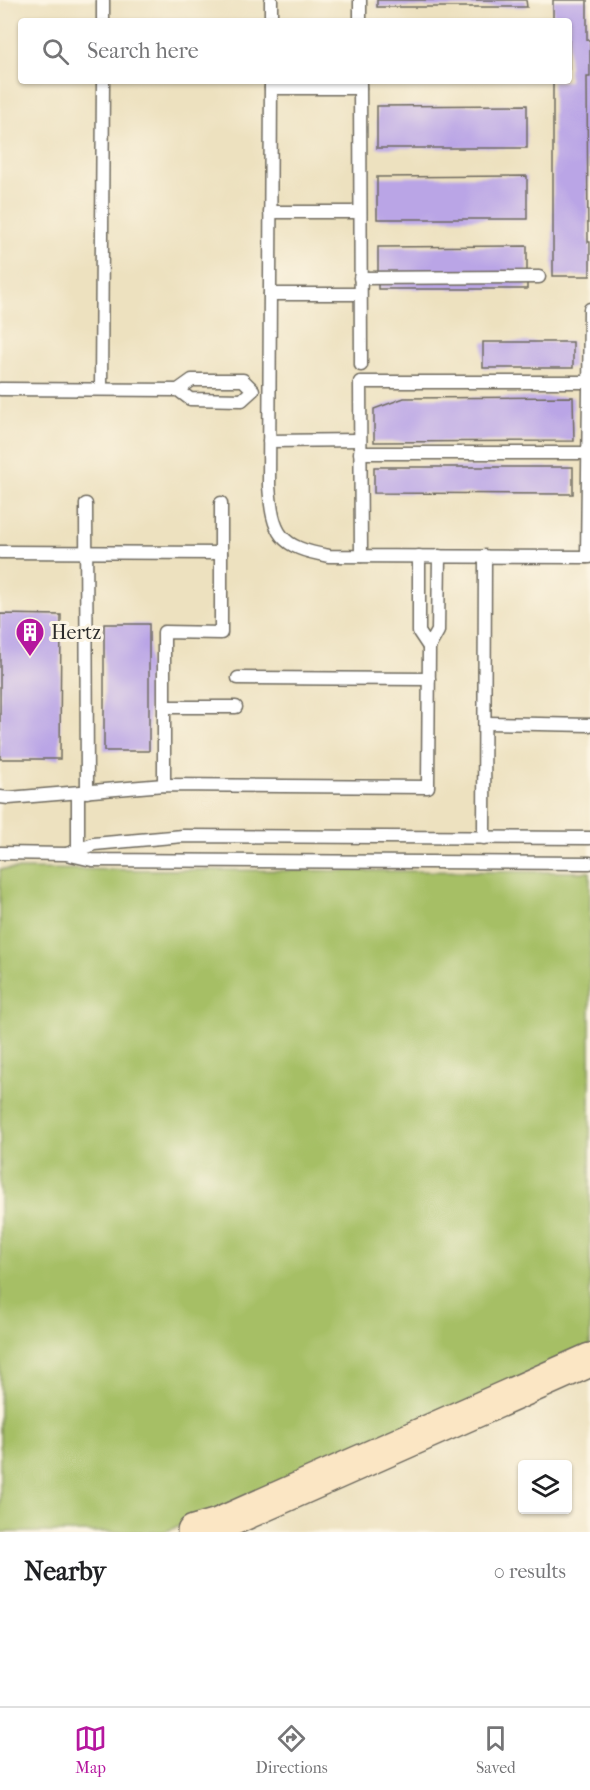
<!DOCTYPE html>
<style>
:root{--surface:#fff;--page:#f2f2f2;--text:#202124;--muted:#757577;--line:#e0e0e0;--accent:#b5179e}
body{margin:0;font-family:"IM FELL French Canon",serif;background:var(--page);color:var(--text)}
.controls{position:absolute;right:18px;bottom:18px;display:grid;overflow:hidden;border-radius:6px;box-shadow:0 2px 4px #0004}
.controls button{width:54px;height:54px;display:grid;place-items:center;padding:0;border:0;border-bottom:2px solid var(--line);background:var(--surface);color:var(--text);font:30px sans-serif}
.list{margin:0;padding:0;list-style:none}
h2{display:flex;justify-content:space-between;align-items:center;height:78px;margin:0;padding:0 24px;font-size:26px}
h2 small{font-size:20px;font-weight:400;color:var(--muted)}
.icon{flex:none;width:33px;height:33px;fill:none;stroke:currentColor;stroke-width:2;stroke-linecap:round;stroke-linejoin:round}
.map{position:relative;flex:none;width:590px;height:1532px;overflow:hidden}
.search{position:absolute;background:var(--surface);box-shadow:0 2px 4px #0004;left:18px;right:18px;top:18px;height:66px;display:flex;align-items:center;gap:15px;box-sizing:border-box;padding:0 21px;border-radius:6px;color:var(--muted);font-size:22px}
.sheet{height:174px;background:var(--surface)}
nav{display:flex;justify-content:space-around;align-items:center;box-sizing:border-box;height:84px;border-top:2px solid var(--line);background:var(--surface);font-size:16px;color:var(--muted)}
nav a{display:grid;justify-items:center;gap:3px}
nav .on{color:var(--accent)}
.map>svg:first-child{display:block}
</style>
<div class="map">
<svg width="590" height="1532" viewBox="0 0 590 1532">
<rect width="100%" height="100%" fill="#fcf5e5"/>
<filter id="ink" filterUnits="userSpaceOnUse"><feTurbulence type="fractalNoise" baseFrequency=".0167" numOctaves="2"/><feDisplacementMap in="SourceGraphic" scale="12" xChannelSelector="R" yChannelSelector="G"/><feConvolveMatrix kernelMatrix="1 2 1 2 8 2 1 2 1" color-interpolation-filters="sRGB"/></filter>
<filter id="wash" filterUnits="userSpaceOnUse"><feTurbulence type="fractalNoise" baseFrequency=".008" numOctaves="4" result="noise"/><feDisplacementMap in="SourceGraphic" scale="24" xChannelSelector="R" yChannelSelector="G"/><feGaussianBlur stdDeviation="1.35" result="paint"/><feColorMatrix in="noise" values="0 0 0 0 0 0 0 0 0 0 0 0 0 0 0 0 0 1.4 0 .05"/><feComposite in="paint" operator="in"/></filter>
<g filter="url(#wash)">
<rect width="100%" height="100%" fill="#ede1bf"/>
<path fill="#a6bf65" stroke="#687548" stroke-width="1.5" d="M0,869l590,3v476l-395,173 -32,11h-163z"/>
<g id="blocks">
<g fill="#baa5e6">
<path d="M377,0h149l1,7h-150z"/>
<path d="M553,0h34v40h3v37h-3l1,165h2v34h-37v-195h16v-60h-16z"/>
<path d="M527,105v43h-150v-42z"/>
<path d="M527,176v43h-150v-42z"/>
<path d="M527,246v43h-149v-42z"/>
<rect x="483" y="342" width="90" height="26"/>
<path d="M573,397l1,44 -200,1v-33l30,-11z"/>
<path d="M374,467h199v27l-199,-1z"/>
<path d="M0,614l61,1 -1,144h-60z"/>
<rect x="104" y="624" width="45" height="127"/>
</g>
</g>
</g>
<g filter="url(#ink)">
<use href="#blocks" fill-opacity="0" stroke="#6f6b5f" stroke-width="1.5"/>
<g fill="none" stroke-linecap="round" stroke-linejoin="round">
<g stroke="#6f6b5f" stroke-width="15">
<g id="service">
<path d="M360,0v21"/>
<path d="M103,21v-21"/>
<path d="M271,21v-21"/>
<path d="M271,81l-2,405c4,49 10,61 60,70l261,1"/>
<path d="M360,81l1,284"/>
<path d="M271,88h89"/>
<path d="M270,212h90"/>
<path d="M360,278l179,-1"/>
<path d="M270,294h90"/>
<path d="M0,389l178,1 14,-10h51l10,10 -11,10 -52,-1 -12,-9"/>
<path d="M101,389l2,-308"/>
<path d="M269,441l91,-1"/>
<path d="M360,453h230"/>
<path d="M86,504l1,288"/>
<path d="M0,552l221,1"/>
<path d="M361,556l-1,-174h230"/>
<path d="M419,556v76l10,15"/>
<path d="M587,557l3,-248"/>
<path d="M238,678l191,1"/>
<path d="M164,707h72"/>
<path d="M485,723l105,2"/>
<path d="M164,785v-153l57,1v-130"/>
<path d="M78,793v63"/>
<path d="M0,797l9,1 155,-13 264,2 1,-140 9,-16 1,-75"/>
<path d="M484,838l1,-282"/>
<path d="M0,853l66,1 26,6 498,3"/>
<path d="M67,854l27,-10 89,-8 407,2"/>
</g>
</g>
<g stroke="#6f6b5f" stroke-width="36">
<path id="secondary" d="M194,1532l24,-7 372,-165"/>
</g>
<use href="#service" stroke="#fff" stroke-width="12"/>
<use href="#secondary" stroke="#fbe6c4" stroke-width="33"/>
</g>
</g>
<defs>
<g id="building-pin" transform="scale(1.5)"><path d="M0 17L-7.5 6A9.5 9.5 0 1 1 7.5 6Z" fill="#b5179e" stroke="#fcf5e5"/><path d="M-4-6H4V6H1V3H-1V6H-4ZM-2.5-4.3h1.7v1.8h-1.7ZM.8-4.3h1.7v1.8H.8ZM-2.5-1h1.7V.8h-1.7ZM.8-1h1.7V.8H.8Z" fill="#fff"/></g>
</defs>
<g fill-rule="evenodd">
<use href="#building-pin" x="30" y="632"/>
</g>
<g text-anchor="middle" stroke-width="6" stroke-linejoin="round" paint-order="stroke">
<g font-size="20" fill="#2b2b2b" stroke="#fcf5e5" text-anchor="start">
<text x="51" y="639">Hertz</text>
</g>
</g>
</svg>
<div class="controls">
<button><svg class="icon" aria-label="layers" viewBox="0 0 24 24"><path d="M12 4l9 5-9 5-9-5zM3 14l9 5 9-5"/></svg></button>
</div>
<div class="search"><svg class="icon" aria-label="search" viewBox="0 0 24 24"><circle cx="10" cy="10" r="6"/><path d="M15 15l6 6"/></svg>Search here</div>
</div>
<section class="sheet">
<h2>Nearby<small>0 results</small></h2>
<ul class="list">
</ul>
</section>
<nav>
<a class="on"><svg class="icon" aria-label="map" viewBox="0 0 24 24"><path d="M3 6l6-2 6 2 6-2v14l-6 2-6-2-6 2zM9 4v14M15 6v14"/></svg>Map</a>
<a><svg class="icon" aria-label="directions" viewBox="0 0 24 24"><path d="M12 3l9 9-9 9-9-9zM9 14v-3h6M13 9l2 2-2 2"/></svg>Directions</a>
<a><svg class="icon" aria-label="saved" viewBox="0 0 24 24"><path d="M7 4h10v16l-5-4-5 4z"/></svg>Saved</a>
</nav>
